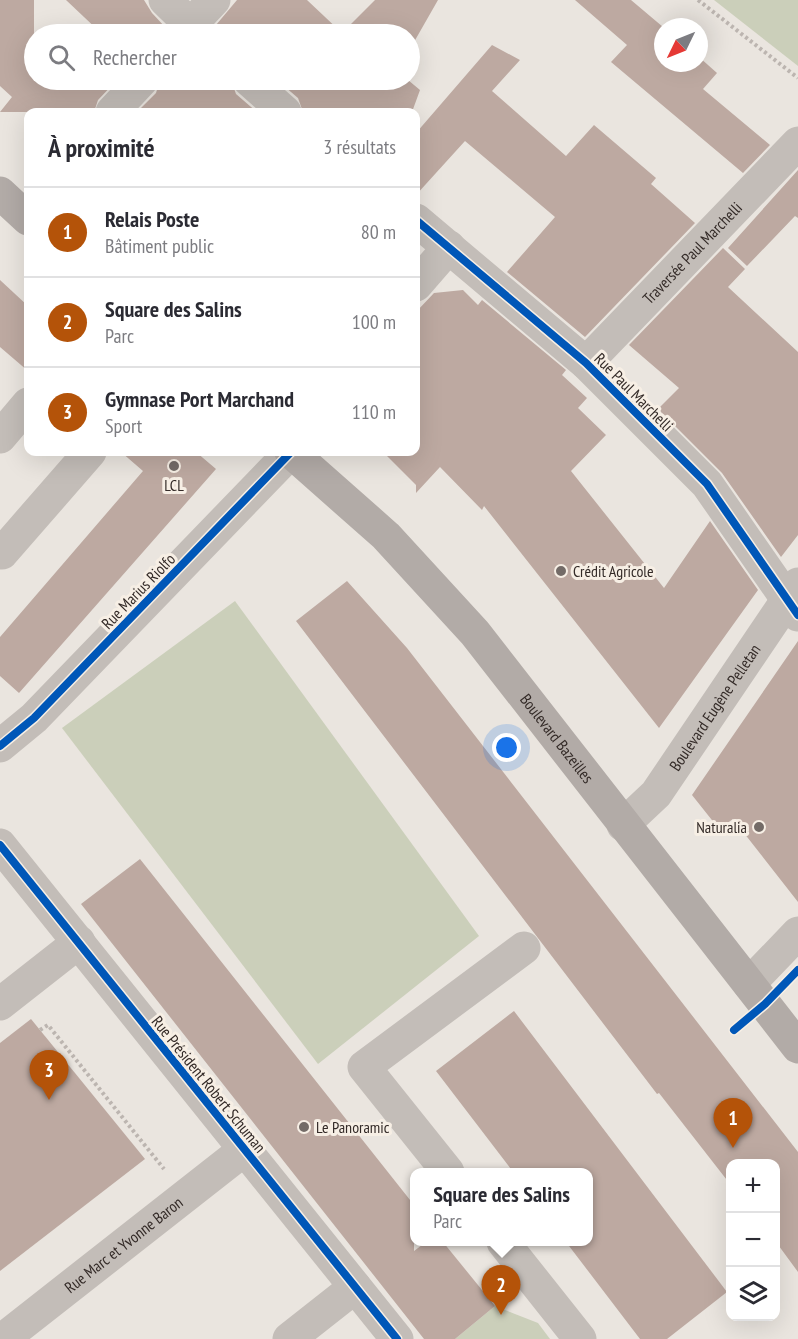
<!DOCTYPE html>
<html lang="fr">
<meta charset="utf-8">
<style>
:root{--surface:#fff;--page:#f7f7f7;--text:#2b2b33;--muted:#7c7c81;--line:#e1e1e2;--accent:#b45309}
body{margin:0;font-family:"PT Sans Narrow",sans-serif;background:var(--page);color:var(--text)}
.controls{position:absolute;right:18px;bottom:18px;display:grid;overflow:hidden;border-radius:12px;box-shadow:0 6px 24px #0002}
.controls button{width:54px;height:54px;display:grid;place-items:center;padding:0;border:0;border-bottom:2px solid var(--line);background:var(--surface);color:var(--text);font:30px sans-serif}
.compass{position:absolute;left:654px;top:18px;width:54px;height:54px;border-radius:50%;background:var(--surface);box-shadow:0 6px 24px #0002;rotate:227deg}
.you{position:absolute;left:507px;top:748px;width:21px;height:21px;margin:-15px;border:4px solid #fff;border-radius:50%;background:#1a73e8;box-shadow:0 0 0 9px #1a73e833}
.badge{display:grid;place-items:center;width:39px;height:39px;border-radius:50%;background:var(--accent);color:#fff;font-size:20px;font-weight:700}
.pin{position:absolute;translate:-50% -50px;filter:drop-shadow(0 2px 3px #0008)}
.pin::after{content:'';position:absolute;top:32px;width:21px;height:18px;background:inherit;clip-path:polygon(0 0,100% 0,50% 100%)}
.popup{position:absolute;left:410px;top:1168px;width:183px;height:78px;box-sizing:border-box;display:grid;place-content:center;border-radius:12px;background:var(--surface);filter:drop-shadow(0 2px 4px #0005);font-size:20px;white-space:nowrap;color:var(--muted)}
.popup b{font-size:22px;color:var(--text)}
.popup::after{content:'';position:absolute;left:50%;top:100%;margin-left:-12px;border:12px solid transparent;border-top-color:var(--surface)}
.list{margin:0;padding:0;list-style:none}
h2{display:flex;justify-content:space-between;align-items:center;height:78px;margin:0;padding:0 24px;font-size:26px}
h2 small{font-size:20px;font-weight:400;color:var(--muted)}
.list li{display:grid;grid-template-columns:39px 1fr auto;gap:18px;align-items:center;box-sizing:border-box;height:90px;padding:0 24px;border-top:2px solid var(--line)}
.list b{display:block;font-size:22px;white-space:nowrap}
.list p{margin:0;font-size:20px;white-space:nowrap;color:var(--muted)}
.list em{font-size:20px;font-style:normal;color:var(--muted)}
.icon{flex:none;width:33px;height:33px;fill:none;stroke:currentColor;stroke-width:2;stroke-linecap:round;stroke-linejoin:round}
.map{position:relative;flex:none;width:798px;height:1339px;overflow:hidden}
.search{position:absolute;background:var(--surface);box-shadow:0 6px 24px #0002;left:24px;top:24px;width:396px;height:66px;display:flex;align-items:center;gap:15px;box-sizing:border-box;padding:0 21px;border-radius:33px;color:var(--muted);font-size:22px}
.panel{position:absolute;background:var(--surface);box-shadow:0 6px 24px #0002;left:24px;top:108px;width:396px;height:348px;border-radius:12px}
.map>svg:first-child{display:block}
</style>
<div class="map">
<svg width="798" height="1339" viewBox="0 0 798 1339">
<rect width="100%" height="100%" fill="#eae5df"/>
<g fill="#cbcfba">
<path d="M714,0h84v66z"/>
<path d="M235,601l244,335 -161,128 -256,-336z"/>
<path d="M495,1306l43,17 12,16h-95z"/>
</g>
<g fill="#bda9a1">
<path d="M0,0h34v80h83l-19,20 -4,12h-94l12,-15 -12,-11z"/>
<path d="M66,0h78l8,13 13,14 -1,7h-62z"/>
<path d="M237,0h70l35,33 33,-33h63l-28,49v-15h-187l-7,-9z"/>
<path d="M575,0h56l32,27v36h36v-6l18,16 -14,16 67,56 -27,28 -132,-111 16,-17z"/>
<path d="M492,45l28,15 -28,31 74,65 28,-31 62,53 -5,6 44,39 -110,114 -78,-65 48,-55 -90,-76 -49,54v-62z"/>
<path d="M160,80h71l5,14 21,18h-120l19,-19z"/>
<path d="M277,80h131l12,10 -8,22h-109l-5,-14z"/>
<path d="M798,170v48l-3,-2 -48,50 -19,-18z"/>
<path d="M723,248l22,21 -17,18 70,65v183l-17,22 -59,-84 -64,-64 21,-21 -50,-43z"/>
<path d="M0,280l28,26v65l-28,-24z"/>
<path d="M463,290l15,15 4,-5 84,70 -4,5 25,23 -9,10 28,27 -35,36 93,117 46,-67 48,69 -99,138 -175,-222 -2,4 -42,-43 -24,26v-8l-33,-33h33v-140l18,-19z"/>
<path d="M121,452h75l20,17 -197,224 -19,-17v-39l143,-166z"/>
<path d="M347,581l60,67 391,504v120l-22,-30v-78h-46v20l-71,-91 -2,1 -361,-473z"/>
<path d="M798,641v261l-65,-83 -14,10 -27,-34z"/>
<path d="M140,859l274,346v46l12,-9h17l52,64 -40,33h-31l-343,-435z"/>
<path d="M514,1011l213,281 -60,47h-27l-74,-97h22v-69h-74l-78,-102z"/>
<path d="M31,1019l114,140 -145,112v-228z"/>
</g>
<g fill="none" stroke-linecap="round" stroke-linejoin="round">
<g stroke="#bcb5b0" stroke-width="4" stroke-dasharray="3 3" stroke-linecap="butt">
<path d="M698,0l100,78"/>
<path d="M40,1030l8,-5 116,144"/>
</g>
<g stroke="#c3bdb8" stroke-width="33">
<path d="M165,0l35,34"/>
<path d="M182,34l32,-34"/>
<path d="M249,80l36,32"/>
<path d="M112,112l30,-32"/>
<path d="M416,220l170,143 121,121 91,131"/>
<path d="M416,285l33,-38"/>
<path id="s1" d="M586,363l212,-220"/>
<path d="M0,437l28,-33"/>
<path d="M0,551l2,2 88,-101"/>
<path d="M0,746l34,-28 257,-266"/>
<path id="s2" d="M623,825l33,-31 142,-210"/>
<path d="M0,845l397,494"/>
<path d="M749,984l49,-51"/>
<path d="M0,1004l79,-62"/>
<path d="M448,1172l-84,-105 160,-119"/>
<path d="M503,1242l77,97"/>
<path id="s3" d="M3,1339l241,-189"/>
<path d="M289,1339l66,-52"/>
</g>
<g stroke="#b2aba7" stroke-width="33">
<path d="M0,193l28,26"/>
<path id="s4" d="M291,452l95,84 89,97 323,414"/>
</g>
<g stroke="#f7efe5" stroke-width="11">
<g id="cycleway">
<path d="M416,220l170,143 121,121 91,131"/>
<path d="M0,746l34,-28 257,-266"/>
<path d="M0,845l397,494"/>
<path d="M734,1030l31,-26 33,-34"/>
</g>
</g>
<use href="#cycleway" stroke="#0057b8" stroke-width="8"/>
</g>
<g fill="#736b67" stroke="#f7efe5" stroke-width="2">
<circle cx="174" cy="466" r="6"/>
<circle cx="561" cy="571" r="6"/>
<circle cx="759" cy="827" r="6"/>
<circle cx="304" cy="1127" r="6"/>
</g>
<g text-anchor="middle" stroke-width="6" stroke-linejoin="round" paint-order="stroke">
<g font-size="16" fill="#332a27" stroke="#f7efe5">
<text dy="6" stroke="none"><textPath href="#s1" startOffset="153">Traversée Paul Marchelli</textPath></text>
<text transform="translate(634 392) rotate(45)" y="6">Rue Paul Marchelli</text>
<text transform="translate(138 591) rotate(-46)" y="6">Rue Marius Riolfo</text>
<text dy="6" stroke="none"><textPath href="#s2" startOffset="150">Boulevard Eugène Pelletan</textPath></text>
<text dy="6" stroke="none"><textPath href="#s4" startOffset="392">Boulevard Bazeilles</textPath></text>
<text transform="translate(209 1084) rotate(51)" y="6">Rue Président Robert Schuman</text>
<text dy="6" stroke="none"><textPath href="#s3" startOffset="153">Rue Marc et Yvonne Baron</textPath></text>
</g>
<g font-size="16" fill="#332a27" stroke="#f7efe5" text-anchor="start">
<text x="174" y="491" text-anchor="middle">LCL</text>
<text x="573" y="577">Crédit Agricole</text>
<text x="747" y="833" text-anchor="end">Naturalia</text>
<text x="316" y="1133">Le Panoramic</text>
</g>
</g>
</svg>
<div class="controls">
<button>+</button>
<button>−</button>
<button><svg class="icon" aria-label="layers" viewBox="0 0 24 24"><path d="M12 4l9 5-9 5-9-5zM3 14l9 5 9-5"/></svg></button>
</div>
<svg class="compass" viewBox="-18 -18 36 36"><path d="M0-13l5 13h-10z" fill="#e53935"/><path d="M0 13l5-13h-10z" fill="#7c7c81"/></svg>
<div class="you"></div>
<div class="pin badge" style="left:733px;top:1148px">1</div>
<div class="pin badge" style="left:501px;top:1315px">2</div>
<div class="popup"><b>Square des Salins</b>Parc</div>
<div class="pin badge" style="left:49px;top:1100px">3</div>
<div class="search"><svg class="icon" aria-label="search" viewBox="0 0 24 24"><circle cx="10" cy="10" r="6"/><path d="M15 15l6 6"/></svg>Rechercher</div>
<section class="panel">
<h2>À proximité<small>3 résultats</small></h2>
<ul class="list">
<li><span class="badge">1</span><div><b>Relais Poste</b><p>Bâtiment public</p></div><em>80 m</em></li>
<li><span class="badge">2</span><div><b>Square des Salins</b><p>Parc</p></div><em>100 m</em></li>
<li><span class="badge">3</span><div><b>Gymnase Port Marchand</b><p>Sport</p></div><em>110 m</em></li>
</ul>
</section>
</div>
